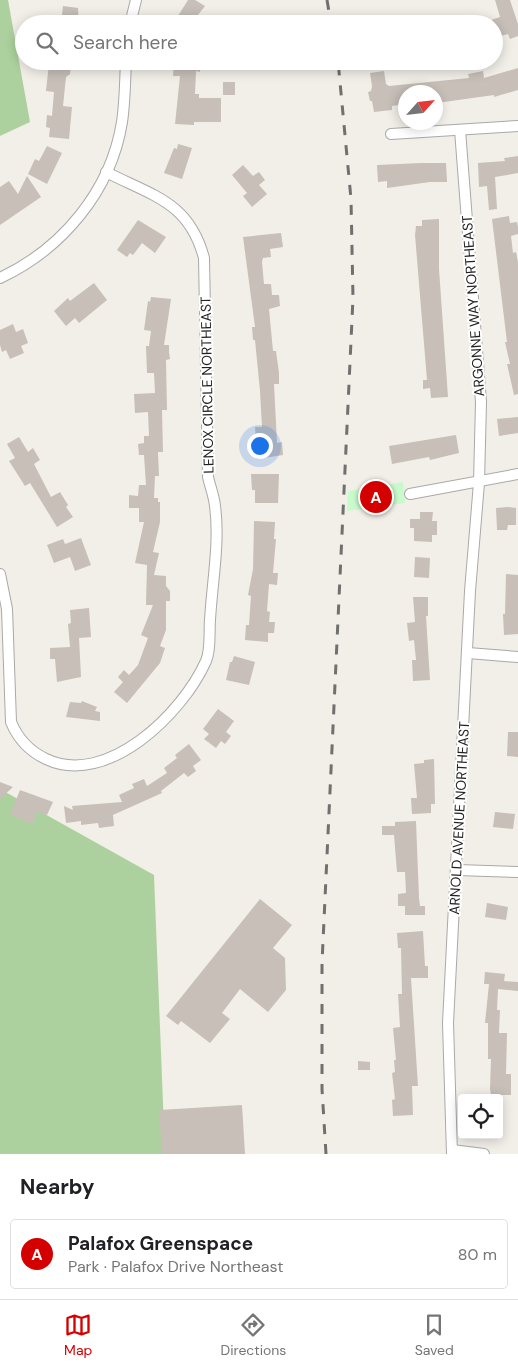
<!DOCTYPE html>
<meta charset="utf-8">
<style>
:root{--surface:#fff;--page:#f6f6f6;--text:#202124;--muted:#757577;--line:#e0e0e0;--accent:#d40000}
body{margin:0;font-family:"DM Sans",sans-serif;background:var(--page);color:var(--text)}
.controls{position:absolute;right:15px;bottom:15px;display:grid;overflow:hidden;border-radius:5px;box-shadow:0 2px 12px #0003}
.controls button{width:45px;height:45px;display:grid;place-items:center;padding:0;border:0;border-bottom:1px solid var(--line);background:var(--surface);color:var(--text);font:25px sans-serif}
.compass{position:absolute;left:398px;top:85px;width:45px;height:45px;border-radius:50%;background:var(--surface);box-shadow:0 2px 12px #0003;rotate:63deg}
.you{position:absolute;left:259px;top:445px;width:18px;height:18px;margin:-12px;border:4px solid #fff;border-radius:50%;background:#1a73e8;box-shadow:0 0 0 8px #1a73e833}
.badge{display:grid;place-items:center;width:32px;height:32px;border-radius:50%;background:var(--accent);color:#fff;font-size:16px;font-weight:700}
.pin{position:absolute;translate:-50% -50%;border:2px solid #fff;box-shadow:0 1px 5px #0006}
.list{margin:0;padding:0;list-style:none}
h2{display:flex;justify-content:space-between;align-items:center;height:65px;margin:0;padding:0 20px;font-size:21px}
h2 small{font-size:16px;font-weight:400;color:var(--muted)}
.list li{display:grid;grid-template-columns:32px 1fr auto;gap:15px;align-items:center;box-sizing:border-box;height:70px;margin:0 10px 10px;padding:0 10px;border:1px solid var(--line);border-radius:5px}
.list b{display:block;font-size:19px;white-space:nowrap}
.list p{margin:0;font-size:16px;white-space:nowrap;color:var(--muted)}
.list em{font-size:16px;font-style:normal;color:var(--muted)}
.icon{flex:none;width:28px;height:28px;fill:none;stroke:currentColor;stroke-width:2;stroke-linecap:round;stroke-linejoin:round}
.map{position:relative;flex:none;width:518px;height:1154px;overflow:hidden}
.search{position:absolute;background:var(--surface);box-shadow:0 2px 12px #0003;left:15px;right:15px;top:15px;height:55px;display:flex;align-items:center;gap:12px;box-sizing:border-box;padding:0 18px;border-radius:28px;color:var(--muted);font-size:19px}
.sheet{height:145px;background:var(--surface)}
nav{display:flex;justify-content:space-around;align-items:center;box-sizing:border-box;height:70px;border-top:1px solid var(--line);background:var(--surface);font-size:14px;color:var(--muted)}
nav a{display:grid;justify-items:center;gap:2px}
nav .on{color:var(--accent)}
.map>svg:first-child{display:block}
</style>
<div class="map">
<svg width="518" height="1154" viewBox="0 0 518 1154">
<rect width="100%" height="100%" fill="#f2efe9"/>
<g fill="#add19e">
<path d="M0,0h8l22,122 -30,14z"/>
<path d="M0,789l154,86 11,279h-165z"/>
</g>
<path fill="#c8facc" d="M403,482l2,21 -58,8 1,-20z"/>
<g fill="#c7bfb8">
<path d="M188,0h7l10,6 -14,18h-8l-7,-5z"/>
<path d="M495,0h15l8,24v12l-8,3 -2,-5 -11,3 -3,-13 -3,-4 9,-3z"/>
<path d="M63,6l15,2 1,16h-18z"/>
<path d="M56,61h12v4h3l-1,9 -4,3 -3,29 9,1 -3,32 -20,-2 1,-9 -4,-1 1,-12 5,1 2,-24 -8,-1 3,-28 7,1z"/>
<path d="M177,61h23v11l-4,-1 -1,23h4v4h22v24h-27v3l-19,-1 5,-48h-7l1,-14z"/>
<path d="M518,68v22l-24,7v-2l-50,7h-8v-10h-30v12l-14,2v4l-18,2 -2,-11h-2l-2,-9 3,-1 1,-5 -2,-13 14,-2 2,13 3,2 80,-8 -1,-4 15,-3 1,7z"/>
<rect x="223" y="82" width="12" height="13"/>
<path d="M178,144l14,4 -10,31 -18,-6 10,-25 3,1z"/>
<path d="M47,146l15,7 -15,31 -19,-10 7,-15 4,2z"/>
<path d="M518,156v17l-23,4 2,32 -8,1 -2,-24 -8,1 -1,-24 27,-2 -1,-3z"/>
<path d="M421,163h25l1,19h-17l-43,6v-7l-9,1 -1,-17z"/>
<path d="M243,165l10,11 6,-4 6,8 -6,5 8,9 -15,13 -9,-11 4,-3 -15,-18z"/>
<path d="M27,176l14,21 -41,28v-38l9,-6 9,13z"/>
<path d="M509,216l1,7 7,-1 1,5v7l-7,2 2,17 3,-1 2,10v132l-4,1 -7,-31h3l-5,-22h2l-15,-123z"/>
<path d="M439,219v50l9,128 -17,1 -1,-10 -7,1v-9h4l-12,-145 1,-9h6v-6z"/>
<path d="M138,220l28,17 -11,16 -13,-10 -9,12 -3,-2 -3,4 -10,-7z"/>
<path d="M281,233l2,14 -13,2 1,8 -8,1 -1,4 2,22h7l1,11h7l1,11 -11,3 4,42h3l3,22v11h-5l3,59 5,-1 1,13 -26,4 -2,-32h7l-2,-36 -5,-51h-2l-1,-13h3l-12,-90z"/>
<path d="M94,283l13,17 -28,23 -4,-5 -9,8 -12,-15 14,-13 2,3z"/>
<path d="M151,297l20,2 -7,46h5v7l1,7 -4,1 1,50h-5l1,42h-5l1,24h-4l-1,22h4v4h2v20l-7,30 6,1 -5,22 12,1v10l4,5v10h-4v29l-6,16 5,2 -5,15 -33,40 -13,-11 9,-10 -5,-5 6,-7 5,5 9,-10 10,-27 -7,-3 12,-30h-7l1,-40 -12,-2 9,-41h-5v-14h-10v-13l9,1 1,-11h7l-2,-30h-5l-1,-11 6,-1v-7h5l-1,-24 -13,1 -1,-19 21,-1 -1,-20h-7l-1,-27h3l2,-15 -7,-1 4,-29 2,1z"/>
<path d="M13,324l3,8 7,-3 5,14 -7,3 3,7 -14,6 -4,-9 -4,2 -2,-7v-15z"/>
<path d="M518,417v16l-19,3 -2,-17z"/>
<path d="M456,435l3,18 -29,7 -1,-3 -37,7 -3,-18z"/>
<path d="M19,437l9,15 5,-4 7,12 -6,4 17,33 9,-5 8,13 -2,2 7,10 -16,10 -27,-44 -5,3 -16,-25 6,-3 -8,-14z"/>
<path d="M251,474h28l-1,29h-23v-13h-3z"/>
<path d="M508,507l8,1v17h-8l-1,5h-10l-1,-22z"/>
<path d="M420,512h13l-1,9h5v14h-5v7l-18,-1v-13h-4v-9h10z"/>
<path d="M254,521l21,1 -1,17h2l-3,34h5l-1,12 -8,-1 -2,27 3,1 -1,10h6l-1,11h-6v9l-23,-2 1,-15h3l2,-29 -3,-1 5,-26z"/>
<path d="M81,538l10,27 -16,6 -5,-14 -16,6 -7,-18 16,-6 2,5z"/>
<path d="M415,557l15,1 -1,20 -15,-1z"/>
<path d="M506,574l12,1v59l-14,1 -1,-21h2z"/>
<path d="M413,597h15v19h-2l4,64 -17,1 -1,-21h4l-2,-20 -5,1 -2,-18 8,-1z"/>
<path d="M89,608l2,29 -12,1 2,39 -24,5 -2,-23h-5v-11l20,-1 -2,-23 3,-1 -1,-13z"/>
<path d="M234,656l21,6 -6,23 -23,-5 4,-18h2z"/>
<path d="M82,701l15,6 -2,4 5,1v9l-34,-4 4,-15 11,1z"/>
<path d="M218,709l16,12 -8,11 5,4 -6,8 -4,-3 -5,7 -12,-9 5,-5 -6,-5z"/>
<path d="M508,732h10v25l-11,-1z"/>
<path d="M189,744l12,16 -8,6 3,5 -8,6 -4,-4 -23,18 1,2 -49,22 1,11 -15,2 -1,-5 -17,2v-4l-15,2 -2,-17 9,4 -1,-4 50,-4 -3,-7 15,-7 -2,-4 12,-5 3,7 20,-13 -3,-5 13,-10 -2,-3z"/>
<path d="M434,759l1,45h-4v9l-19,1 -1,-16h6l-3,-34 10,-1v-3z"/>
<path d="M0,782l13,5 -13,12z"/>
<path d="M20,790l33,12 -6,13 -10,-3 -4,12 -23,-9z"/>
<path d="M495,812l20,2 -2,15 -20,-2z"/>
<path d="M416,821l3,77 1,8h5v9h-20v-9h-7v-12l8,-1 -1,-21h-8l-3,-37h-12v-9h13v-4z"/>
<path d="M260,899l32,26 -19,23 12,10 1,32 -18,22 -28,-23 -18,24 8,6 -20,24 -29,-22 -3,4 -12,-9z"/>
<path d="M487,903l21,4 -2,13 -21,-3z"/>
<path d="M423,931l2,35h3v12h-17l7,108h-6l1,29 -20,1 -1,-16 3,-1 -3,-26 3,-1 -1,-12h2l-3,-32 7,-1 -2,-33h4l-1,-46h-3l-1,-15z"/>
<path d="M485,972l20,2 -1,7 14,1v9l-20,-2 -1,21h3l-1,23h8l-1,41h5v21h-20l-1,-6 1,-30h-3v-36h-3l4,-39h-5z"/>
<path d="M358,1061l12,1v8h-12z"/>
<path d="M242,1105l3,49h-83l-3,-44z"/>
</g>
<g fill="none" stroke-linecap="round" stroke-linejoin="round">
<g stroke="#a9a9a9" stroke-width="12">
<g id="minor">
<path d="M130,24l6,-24"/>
<path d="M391,134l127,-8"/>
<path d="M0,278c62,-29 111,-87 122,-156 3,-20 3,-41 4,-61"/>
<path d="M410,494l108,-20"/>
<path d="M0,574l7,35 4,113c7,17 18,29 35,37 61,29 137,-46 160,-98 5,-11 3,-29 4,-41 2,-37 10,-77 5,-114 -1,-10 -5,-20 -7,-29l-4,-219c-15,-56 -51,-62 -98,-86"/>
<path d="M468,653l50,4"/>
<path d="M457,870l61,2"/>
<path d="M452,1150l32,4"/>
<path d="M452,1154l-4,-131 22,-432 9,-108 2,-81 -21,-272"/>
</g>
</g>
<use href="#minor" stroke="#fff" stroke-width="10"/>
<g stroke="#707070" stroke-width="3" stroke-dasharray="10 10" stroke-linecap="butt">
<path d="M327,0l4,24"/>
<path d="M326,1154l-4,-65v-126l31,-665 -2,-99 -13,-138"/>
</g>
</g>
<g text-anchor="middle" stroke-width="4" stroke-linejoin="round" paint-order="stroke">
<g font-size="14" fill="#222" stroke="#fff">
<text transform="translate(473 306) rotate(-94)" y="5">ARGONNE WAY NORTHEAST</text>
<text transform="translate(207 385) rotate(-91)" y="5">LENOX CIRCLE NORTHEAST</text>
<text transform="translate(459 818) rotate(-87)" y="5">ARNOLD AVENUE NORTHEAST</text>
</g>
</g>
</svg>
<div class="controls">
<button><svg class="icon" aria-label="locate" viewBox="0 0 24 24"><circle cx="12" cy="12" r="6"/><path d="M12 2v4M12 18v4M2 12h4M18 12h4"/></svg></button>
</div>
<svg class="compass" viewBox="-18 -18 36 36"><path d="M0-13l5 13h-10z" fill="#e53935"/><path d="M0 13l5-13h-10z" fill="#757577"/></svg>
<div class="you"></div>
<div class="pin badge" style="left:376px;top:497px">A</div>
<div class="search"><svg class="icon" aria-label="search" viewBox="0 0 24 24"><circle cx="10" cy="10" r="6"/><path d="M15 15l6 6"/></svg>Search here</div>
</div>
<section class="sheet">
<h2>Nearby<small></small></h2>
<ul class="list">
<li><span class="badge">A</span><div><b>Palafox Greenspace</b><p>Park · Palafox Drive Northeast</p></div><em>80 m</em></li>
</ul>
</section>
<nav>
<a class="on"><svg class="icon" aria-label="map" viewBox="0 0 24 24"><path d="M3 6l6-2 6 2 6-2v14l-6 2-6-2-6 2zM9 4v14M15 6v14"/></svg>Map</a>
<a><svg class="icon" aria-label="directions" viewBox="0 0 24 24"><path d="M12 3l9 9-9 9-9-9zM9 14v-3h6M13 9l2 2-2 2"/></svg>Directions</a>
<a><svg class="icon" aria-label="saved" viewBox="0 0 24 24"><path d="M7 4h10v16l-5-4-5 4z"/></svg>Saved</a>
</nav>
